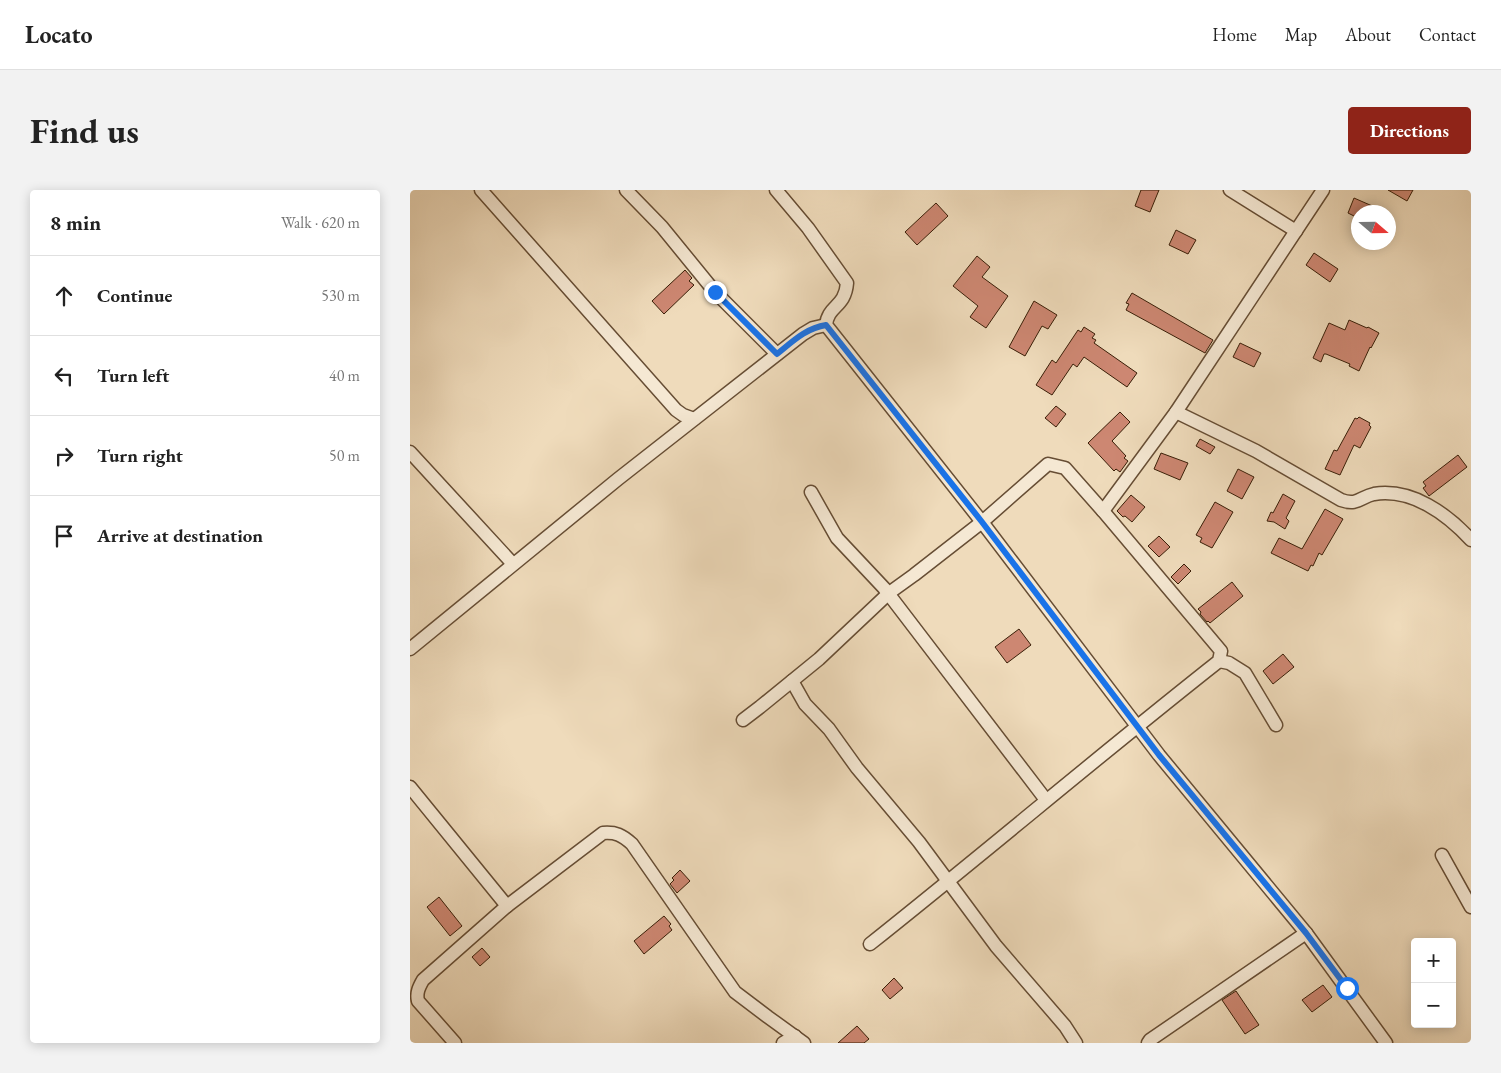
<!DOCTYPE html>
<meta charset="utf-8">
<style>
:root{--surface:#fff;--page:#f2f2f2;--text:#222;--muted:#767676;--line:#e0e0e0;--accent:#8f2418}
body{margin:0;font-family:"EB Garamond",serif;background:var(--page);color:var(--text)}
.controls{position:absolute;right:15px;bottom:15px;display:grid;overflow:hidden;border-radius:5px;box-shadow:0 2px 12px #0003}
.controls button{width:45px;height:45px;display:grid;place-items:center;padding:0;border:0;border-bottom:1px solid var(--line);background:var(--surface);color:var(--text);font:25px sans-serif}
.compass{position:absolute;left:941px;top:15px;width:45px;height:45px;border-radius:50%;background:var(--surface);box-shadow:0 2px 12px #0003;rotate:110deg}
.stop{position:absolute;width:15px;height:15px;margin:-11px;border:4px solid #1a73e8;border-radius:50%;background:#fff}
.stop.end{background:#1a73e8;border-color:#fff;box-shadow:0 1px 5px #0008}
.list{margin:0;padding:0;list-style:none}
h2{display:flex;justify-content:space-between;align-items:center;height:65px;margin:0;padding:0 20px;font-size:21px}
h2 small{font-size:16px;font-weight:400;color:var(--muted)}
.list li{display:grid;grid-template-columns:32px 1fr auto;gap:15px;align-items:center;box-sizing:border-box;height:80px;padding:0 20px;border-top:1px solid var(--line)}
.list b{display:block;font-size:19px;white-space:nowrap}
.list em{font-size:16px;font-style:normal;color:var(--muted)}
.icon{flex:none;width:28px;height:28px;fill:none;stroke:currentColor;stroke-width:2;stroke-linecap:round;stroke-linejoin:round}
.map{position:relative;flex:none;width:1061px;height:853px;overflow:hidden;border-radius:5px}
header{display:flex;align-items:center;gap:30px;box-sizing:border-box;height:70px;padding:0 25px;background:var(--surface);border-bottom:1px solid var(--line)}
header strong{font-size:24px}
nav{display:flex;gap:28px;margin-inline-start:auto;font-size:18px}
.intro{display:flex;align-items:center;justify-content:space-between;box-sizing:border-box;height:120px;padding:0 30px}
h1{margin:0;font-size:35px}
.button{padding:12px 22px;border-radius:5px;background:var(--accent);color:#fff;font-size:18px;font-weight:700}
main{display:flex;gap:30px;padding:0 30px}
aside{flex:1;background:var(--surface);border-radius:5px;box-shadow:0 2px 12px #0003}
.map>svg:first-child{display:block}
</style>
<header>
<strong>Locato</strong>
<nav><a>Home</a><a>Map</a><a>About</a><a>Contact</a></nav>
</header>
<div class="intro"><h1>Find us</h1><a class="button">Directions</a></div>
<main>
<aside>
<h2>8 min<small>Walk · 620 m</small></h2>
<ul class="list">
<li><svg class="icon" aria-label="ahead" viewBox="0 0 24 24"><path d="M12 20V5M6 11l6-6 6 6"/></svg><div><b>Continue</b></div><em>530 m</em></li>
<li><svg class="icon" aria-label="left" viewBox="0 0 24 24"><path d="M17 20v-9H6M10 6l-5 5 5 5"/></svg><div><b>Turn left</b></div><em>40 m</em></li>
<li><svg class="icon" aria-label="right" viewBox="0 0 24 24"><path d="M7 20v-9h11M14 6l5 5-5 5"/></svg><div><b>Turn right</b></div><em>50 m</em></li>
<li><svg class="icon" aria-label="arrive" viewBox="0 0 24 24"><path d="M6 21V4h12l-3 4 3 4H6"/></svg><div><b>Arrive at destination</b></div></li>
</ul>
</aside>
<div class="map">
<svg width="1061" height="853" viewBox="0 0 1061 853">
<rect width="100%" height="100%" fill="#efdbbb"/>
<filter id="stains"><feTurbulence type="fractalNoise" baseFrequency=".004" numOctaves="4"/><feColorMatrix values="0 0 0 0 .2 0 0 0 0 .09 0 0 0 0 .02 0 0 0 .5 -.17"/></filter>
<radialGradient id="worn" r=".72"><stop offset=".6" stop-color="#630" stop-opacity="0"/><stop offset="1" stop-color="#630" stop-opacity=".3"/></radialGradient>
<g fill="#cd8772" stroke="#391e07">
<path d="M731,0h18l-9,22 -15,-6z"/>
<path d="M978,0h25l-6,11z"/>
<path d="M944,8l32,14h-28v6l-10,-5z"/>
<path d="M526,13l12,13 -31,29 -12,-13z"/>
<path d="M766,40l20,10 -8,14 -19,-9z"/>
<path d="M904,63l24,16 -8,13 -24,-17z"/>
<path d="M567,66l13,11 -8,10 26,19 -22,32 -16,-11 8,-11 -25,-20z"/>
<path d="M275,80l7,8 -3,3 5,4 -30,29 -12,-13z"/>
<path d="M722,103l81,47 -8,13 -79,-43 3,-6 -3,-1z"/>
<path d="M624,111l23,14 -9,14 -6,-3 -17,30 -16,-9z"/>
<path d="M939,130l18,8 1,-1 11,6 -8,15 -1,-1 -11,24 -10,-5 1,-2 -24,-10h-2l-3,8 -8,-4 16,-35 16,7z"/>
<path d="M674,137l11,7 -3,4 4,2 -2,3 43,30 -10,14 -43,-30 -7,10 -4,-3 -21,31 -16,-10 16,-25 4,3 22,-33 3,2z"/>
<path d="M830,153l21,10 -7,14 -21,-10z"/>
<path d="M646,216l10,8 -10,13 -11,-9z"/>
<path d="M710,222l10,10 -18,19 14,15 -2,2 4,3 -8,11 -4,-3 -2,2 -26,-28z"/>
<path d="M949,227l11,6 -1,2 2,2 -11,21 -6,-3 -14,30 -15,-6 9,-19 3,1 18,-33 2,1z"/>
<path d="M790,249l15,8 -5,7 -14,-8z"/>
<path d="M751,263l27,10 -8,17 -26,-11z"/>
<path d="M1048,265l9,12 -38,29 -6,-8 3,-2 -3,-4z"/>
<path d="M828,279l16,8 -12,22 -15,-8z"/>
<path d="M873,304l12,7 -9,17 3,3 -4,8 -11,-7 -7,-1 4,-9 2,1z"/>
<path d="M721,305l14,12 -13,15 -7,-6 -2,1 -6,-6z"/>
<path d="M805,312l18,10 -21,36 -12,-6 2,-4 -6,-3z"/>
<path d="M915,319l18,10 -21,36 -3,-2 -6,13 -2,-1 -3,6 -37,-18 8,-15 23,11z"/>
<path d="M749,346l11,11 -11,10 -11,-11z"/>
<path d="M774,374l7,7 -13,13 -7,-7z"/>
<path d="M822,392l11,14 -33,27 -2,-2 -1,1 -7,-8 1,-2 -3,-3z"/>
<path d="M609,439l12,16 -24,18 -12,-16z"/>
<path d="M873,464l11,13 -21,17 -10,-13z"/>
<path d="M270,680l10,11 -13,12 -7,-9 4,-4 -2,-2z"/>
<path d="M29,707l23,29 -12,10 -23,-29z"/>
<path d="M254,726l7,8 -2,2 3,4 -28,24 -10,-13z"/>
<path d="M72,758l8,9 -10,9 -8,-9z"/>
<path d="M484,788l9,10 -13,11 -8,-9z"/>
<path d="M913,795l9,12 -20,15 -10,-12z"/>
<path d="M826,801l23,34 -14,9 -23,-34z"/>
<path d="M447,836l12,13 -5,4h-26z"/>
</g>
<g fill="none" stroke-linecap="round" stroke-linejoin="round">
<g stroke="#664d34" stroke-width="15">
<g id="minor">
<path d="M71,0l195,220 7,5 11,4"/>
<path d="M216,0l36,37 53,65 62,62"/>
<path d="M366,0l32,38 39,55c-2,25 -19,22 -21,42l156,197 177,233 147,178 80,110"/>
<path d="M820,0l66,41"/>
<path d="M766,222l80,39 85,49c17,6 19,-3 33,-6 38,-6 73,20 97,46"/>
<path d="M0,262l103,112"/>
<path d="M401,302l26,46 47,50 162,212"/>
<path d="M0,459l208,-170 185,-145 10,-6 13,-3"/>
<path d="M809,471l10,2 16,10 31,52"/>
<path d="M382,491l13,23 24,25 28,39 62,74 77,104 69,80 11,17"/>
<path d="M333,530l17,-13 59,-48 70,-66 25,-18 68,-53 66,-58 17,4 38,43 73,-99 147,-222"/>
<path d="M0,597l97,119 96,-73c13,-1 19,2 29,11l103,148 33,25 36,26"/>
<path d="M1032,665l29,52"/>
<path d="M460,754c117,-93 231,-190 349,-283l2,-10 -118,-140"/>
<path d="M45,853l-37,-42c-2,-8 1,-14 5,-21l84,-74"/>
<path d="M373,853l12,-7"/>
<path d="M738,853l2,-3 156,-107"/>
</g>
</g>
<use href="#minor" stroke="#f5e8d3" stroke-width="12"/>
</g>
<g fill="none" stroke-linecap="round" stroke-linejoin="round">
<path stroke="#1a73e8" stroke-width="6" d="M305,102l62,62c15,-12 29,-26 49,-29l156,197 177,233 147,178 41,55"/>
</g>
<rect width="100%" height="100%" filter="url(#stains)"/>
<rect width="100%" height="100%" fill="url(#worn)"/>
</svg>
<div class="controls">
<button>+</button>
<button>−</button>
</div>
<svg class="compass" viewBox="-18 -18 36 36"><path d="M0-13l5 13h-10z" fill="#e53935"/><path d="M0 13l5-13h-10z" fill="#767676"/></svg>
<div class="stop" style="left:937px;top:798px"></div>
<div class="stop end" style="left:305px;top:102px"></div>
</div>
</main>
